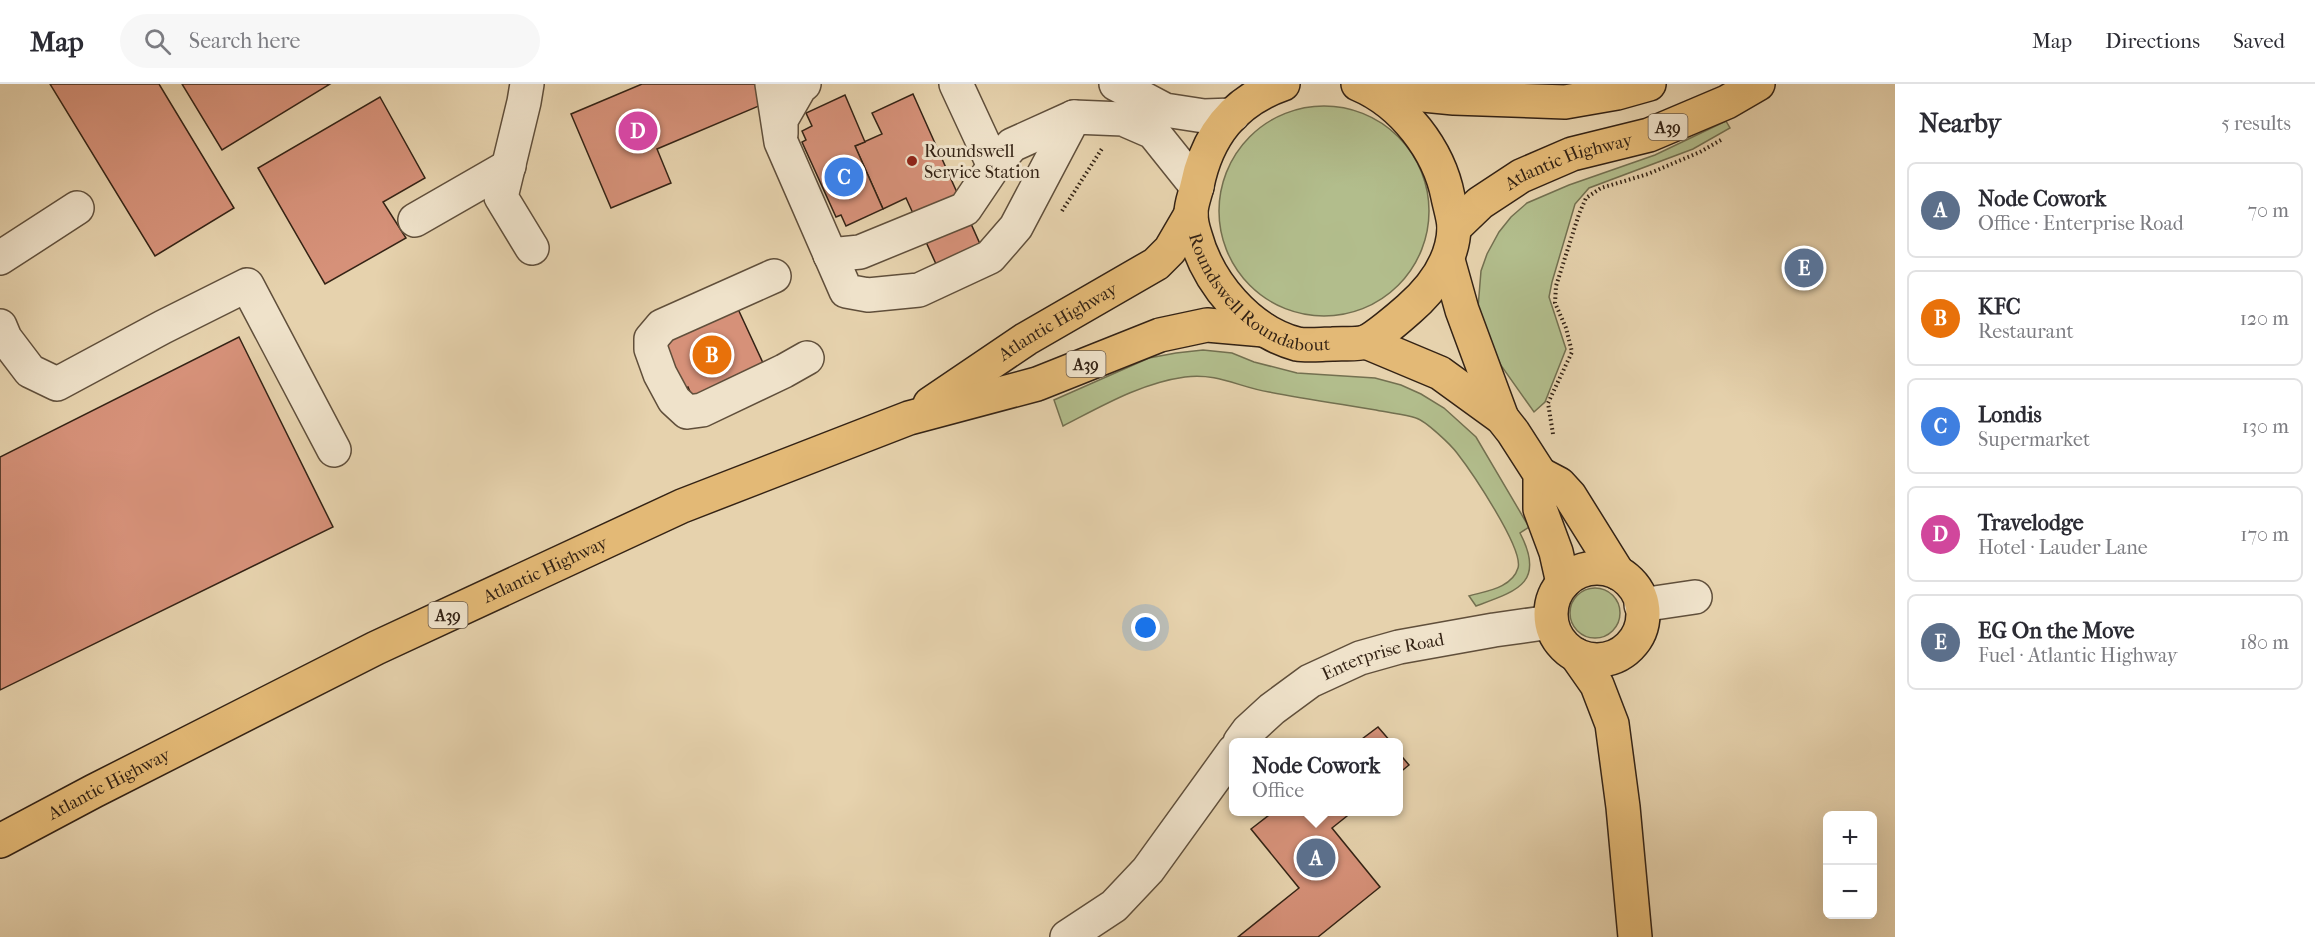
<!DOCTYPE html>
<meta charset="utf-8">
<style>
:root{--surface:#fff;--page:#f7f7f7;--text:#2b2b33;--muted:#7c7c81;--line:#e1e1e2;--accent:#8f2418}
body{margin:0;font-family:"IM FELL French Canon",serif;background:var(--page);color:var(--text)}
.controls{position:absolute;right:18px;bottom:18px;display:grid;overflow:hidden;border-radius:9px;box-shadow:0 6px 24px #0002}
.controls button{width:54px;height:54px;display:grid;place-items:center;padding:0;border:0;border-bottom:2px solid var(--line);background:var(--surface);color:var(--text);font:30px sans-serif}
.you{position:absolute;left:1146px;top:544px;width:21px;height:21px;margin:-15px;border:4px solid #fff;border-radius:50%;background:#1a73e8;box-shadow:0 0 0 9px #1a73e833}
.badge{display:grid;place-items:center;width:39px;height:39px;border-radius:50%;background:var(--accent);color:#fff;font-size:20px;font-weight:700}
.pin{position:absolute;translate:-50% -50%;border:3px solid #fff;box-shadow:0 2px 6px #0006}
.popup{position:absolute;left:1229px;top:654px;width:174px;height:78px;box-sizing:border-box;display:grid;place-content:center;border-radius:9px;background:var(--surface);filter:drop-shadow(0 2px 4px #0005);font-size:20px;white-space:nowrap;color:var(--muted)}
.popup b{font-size:22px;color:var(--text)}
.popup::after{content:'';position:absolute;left:50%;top:100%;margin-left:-12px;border:12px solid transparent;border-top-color:var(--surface)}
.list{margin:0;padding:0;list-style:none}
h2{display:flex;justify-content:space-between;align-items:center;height:78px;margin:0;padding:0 24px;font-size:26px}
h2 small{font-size:20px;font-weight:400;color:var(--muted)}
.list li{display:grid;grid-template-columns:39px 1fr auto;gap:18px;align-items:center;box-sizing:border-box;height:96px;margin:0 12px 12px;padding:0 12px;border:2px solid var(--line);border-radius:9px}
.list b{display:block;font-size:22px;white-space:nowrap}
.list p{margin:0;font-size:20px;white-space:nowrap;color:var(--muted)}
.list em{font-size:20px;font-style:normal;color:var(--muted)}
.icon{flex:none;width:33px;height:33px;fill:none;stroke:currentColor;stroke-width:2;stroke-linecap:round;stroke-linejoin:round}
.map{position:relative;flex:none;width:1895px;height:853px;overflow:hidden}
header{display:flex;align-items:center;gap:36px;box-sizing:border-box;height:84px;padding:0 30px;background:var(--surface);border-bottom:2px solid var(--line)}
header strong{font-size:28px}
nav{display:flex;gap:33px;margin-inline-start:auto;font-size:21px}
.search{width:420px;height:54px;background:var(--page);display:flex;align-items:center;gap:15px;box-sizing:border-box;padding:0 21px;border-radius:33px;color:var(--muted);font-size:22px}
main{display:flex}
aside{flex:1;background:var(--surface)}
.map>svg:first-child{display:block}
</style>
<header>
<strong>Map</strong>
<div class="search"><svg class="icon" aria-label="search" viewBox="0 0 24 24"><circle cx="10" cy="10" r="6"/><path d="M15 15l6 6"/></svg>Search here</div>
<nav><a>Map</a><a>Directions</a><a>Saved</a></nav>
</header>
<main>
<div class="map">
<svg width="1895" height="853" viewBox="0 0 1895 853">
<rect width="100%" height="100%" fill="#e6d2ad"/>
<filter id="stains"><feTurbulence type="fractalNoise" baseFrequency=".00333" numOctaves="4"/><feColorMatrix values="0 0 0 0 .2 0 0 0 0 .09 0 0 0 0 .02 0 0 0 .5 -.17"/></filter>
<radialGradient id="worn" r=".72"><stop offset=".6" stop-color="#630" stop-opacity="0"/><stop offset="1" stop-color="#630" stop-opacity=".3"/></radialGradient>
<g fill="#b2bd8c" stroke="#737050" stroke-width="1.5">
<circle cx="1324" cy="127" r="105"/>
<path d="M1726,37l4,7 -37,21 -104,39 -14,16 -23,78 -3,15 17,52 -21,53 -11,10 -34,-48 -22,-56 3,-37 6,-17 12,-22 12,-15 16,-14 42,-18 86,-30z"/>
<path d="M1203,266l29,3 22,9 43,11 78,5 26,7 20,9 23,14 32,29 53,90 -9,6c26,50 -3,58 -44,73l-7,-10c17,-5 43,-8 49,-28 6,-19 -47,-97 -61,-115 -6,-8 -31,-32 -41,-35 -12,-4 -27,-5 -40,-8 -36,-6 -71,-11 -107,-18 -31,-5 -50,-19 -84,-15 -44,6 -83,29 -122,49l-9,-26 95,-42 27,-5z"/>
<circle cx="1595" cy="529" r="25"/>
</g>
<g fill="#d69179" stroke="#342315" stroke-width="1.5">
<path d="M50,0h109l75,124 -79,48z"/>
<path d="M182,0h148l-108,66z"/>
<path d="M642,0h118l8,18 -111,47 14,34 -60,25 -40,-94z"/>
<path d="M913,10l67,150 -44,20 -30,-66 -23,11 -28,-63 27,-12 -10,-21z"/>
<path d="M845,11l20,47 -10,4 28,63 -37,17 -5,-11 -5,2 -34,-75 4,-2 -4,-9 10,-5 -6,-13z"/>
<path d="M380,13l45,81 -42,24 23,36 -81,46 -67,-116z"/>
<path d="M738,225l25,54 -35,16 3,5 -37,17 -6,-14 -7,4 -20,-45 41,-30z"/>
<path d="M239,253l94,190 -333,163v-233z"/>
<path d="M1378,643l13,15h-33z"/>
<path d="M1398,668l11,13 -11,9z"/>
<path d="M1273,728h79l-20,16 48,59 -62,50h-80l61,-49 -48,-59z"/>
</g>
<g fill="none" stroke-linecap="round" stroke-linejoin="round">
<g stroke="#604f3b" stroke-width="36">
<g id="minor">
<path d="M527,0l-3,18 -23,95 31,51"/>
<path d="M772,0l9,58 65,149 22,4 51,-5 71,-33 26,-30 58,-110 49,2 30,13 44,55"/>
<path d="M956,0l38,82 18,-21 62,-28"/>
<path d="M1116,0l49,26 39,6 29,-1"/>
<path d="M781,50v-14l19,-33 4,-3"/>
<path d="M415,136l94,-54"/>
<path d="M830,171l30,-3 105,-43 29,-43"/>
<path d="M0,174l77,-50"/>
<path d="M774,192l-112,50 -11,13v10l9,25 14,26 13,12 15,-2 82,-39 23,-13"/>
<path d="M0,242l5,12 25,33 27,13 106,-57 84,-42 87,165"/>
<path d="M1641,521l54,-8"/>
<path id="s1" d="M1240,658l8,-11 24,-22 38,-28 50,-23 39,-11 95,-17 57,-8"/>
<path d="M1067,853l47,-31 34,-36 86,-119"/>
</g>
</g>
<g stroke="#342315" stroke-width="36">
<g id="major">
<path d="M1448,176l14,50 40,108"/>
<path d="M1366,258l74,31 62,45 11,14 27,42v35l16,43 7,31"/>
<path d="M1540,390l19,10 11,12 48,77"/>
<circle cx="1597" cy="530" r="46"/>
<path d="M1576,571l21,30 15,39 11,83 12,130"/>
</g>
</g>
<g stroke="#342315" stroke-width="36">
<g id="highway">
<path id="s2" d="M1283,0c-49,17 -76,52 -86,102 -2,9 -6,18 -6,27 0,7 2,16 4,22 13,48 53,96 102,109 11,2 25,0 36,0 10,-1 23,1 32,-2 9,-3 35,-25 44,-33 23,-20 44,-48 45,-81 0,-9 -4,-21 -6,-31 -9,-47 -45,-94 -90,-113"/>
<path d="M1372,6l82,8 111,4 52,-9 32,-9"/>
<path id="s3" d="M1454,144l26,-25 41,-27 51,-22 77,-19 78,-33 31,-18"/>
<path id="s4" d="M930,320l96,-65 130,-75 14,-14 21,-36"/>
<path id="s5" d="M0,757l94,-50 282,-143 306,-142 227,-88 128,-34 123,-49 47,-10 57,5"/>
</g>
</g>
<g stroke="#342315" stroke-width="4" stroke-dasharray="1.5 3" stroke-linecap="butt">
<path d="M1062,127l41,-64"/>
<path d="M1553,350l-5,-31 24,-51 -6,-24 -11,-25 1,-17 23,-72 7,-16 15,-10 47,-14 52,-22 21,-12"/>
</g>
<use href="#minor" stroke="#efe2ca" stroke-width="33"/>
<use href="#major" stroke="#e3b976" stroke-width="33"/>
<use href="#highway" stroke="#e3b976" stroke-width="33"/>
</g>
<circle fill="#8f2418" stroke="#efe2ca" stroke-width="2" cx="912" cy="77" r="6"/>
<g text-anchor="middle" stroke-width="6" stroke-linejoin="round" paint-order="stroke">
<g fill="#efe2ca" stroke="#6c5c4b" stroke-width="1.5">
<rect x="1648.5" y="30" width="39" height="26" rx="4.5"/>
<rect x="1066.5" y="267" width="39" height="26" rx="4.5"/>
<rect x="428.5" y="518" width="39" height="26" rx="4.5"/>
</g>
<g font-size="16" font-weight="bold" fill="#342315">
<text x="1668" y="49">A39</text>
<text x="1086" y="286">A39</text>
<text x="448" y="537">A39</text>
</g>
<g font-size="18" fill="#342315" stroke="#efe2ca" text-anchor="start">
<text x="924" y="73">Roundswell<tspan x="924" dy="21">Service Station</tspan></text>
</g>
<g font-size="18" fill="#342315" stroke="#efe2ca">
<text dy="6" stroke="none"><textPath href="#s3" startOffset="135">Atlantic Highway</textPath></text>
<text dy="6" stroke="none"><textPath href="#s2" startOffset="284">Roundswell Roundabout</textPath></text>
<text dy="6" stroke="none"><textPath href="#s4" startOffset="152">Atlantic Highway</textPath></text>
<text dy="6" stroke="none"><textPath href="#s5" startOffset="609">Atlantic Highway</textPath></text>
<text dy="6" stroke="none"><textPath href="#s1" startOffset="171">Enterprise Road</textPath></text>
<text dy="6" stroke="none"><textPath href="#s5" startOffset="123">Atlantic Highway</textPath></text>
</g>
</g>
<rect width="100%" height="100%" filter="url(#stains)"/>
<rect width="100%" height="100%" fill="url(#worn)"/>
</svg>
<div class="controls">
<button>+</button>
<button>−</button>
</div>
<div class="you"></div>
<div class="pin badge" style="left:1316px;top:774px;background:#5c6f8a">A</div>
<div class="popup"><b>Node Cowork</b>Office</div>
<div class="pin badge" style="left:712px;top:271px;background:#e8710a">B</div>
<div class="pin badge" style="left:844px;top:93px;background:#3f7fe0">C</div>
<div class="pin badge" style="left:638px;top:47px;background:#d1479c">D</div>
<div class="pin badge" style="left:1804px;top:184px;background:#5c6f8a">E</div>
</div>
<aside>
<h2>Nearby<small>5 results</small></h2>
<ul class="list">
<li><span class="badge" style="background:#5c6f8a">A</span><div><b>Node Cowork</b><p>Office · Enterprise Road</p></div><em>70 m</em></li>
<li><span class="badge" style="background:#e8710a">B</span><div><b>KFC</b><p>Restaurant</p></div><em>120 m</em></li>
<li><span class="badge" style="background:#3f7fe0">C</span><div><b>Londis</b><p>Supermarket</p></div><em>130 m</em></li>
<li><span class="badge" style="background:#d1479c">D</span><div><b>Travelodge</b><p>Hotel · Lauder Lane</p></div><em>170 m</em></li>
<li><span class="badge" style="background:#5c6f8a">E</span><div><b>EG On the Move</b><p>Fuel · Atlantic Highway</p></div><em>180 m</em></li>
</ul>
</aside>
</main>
